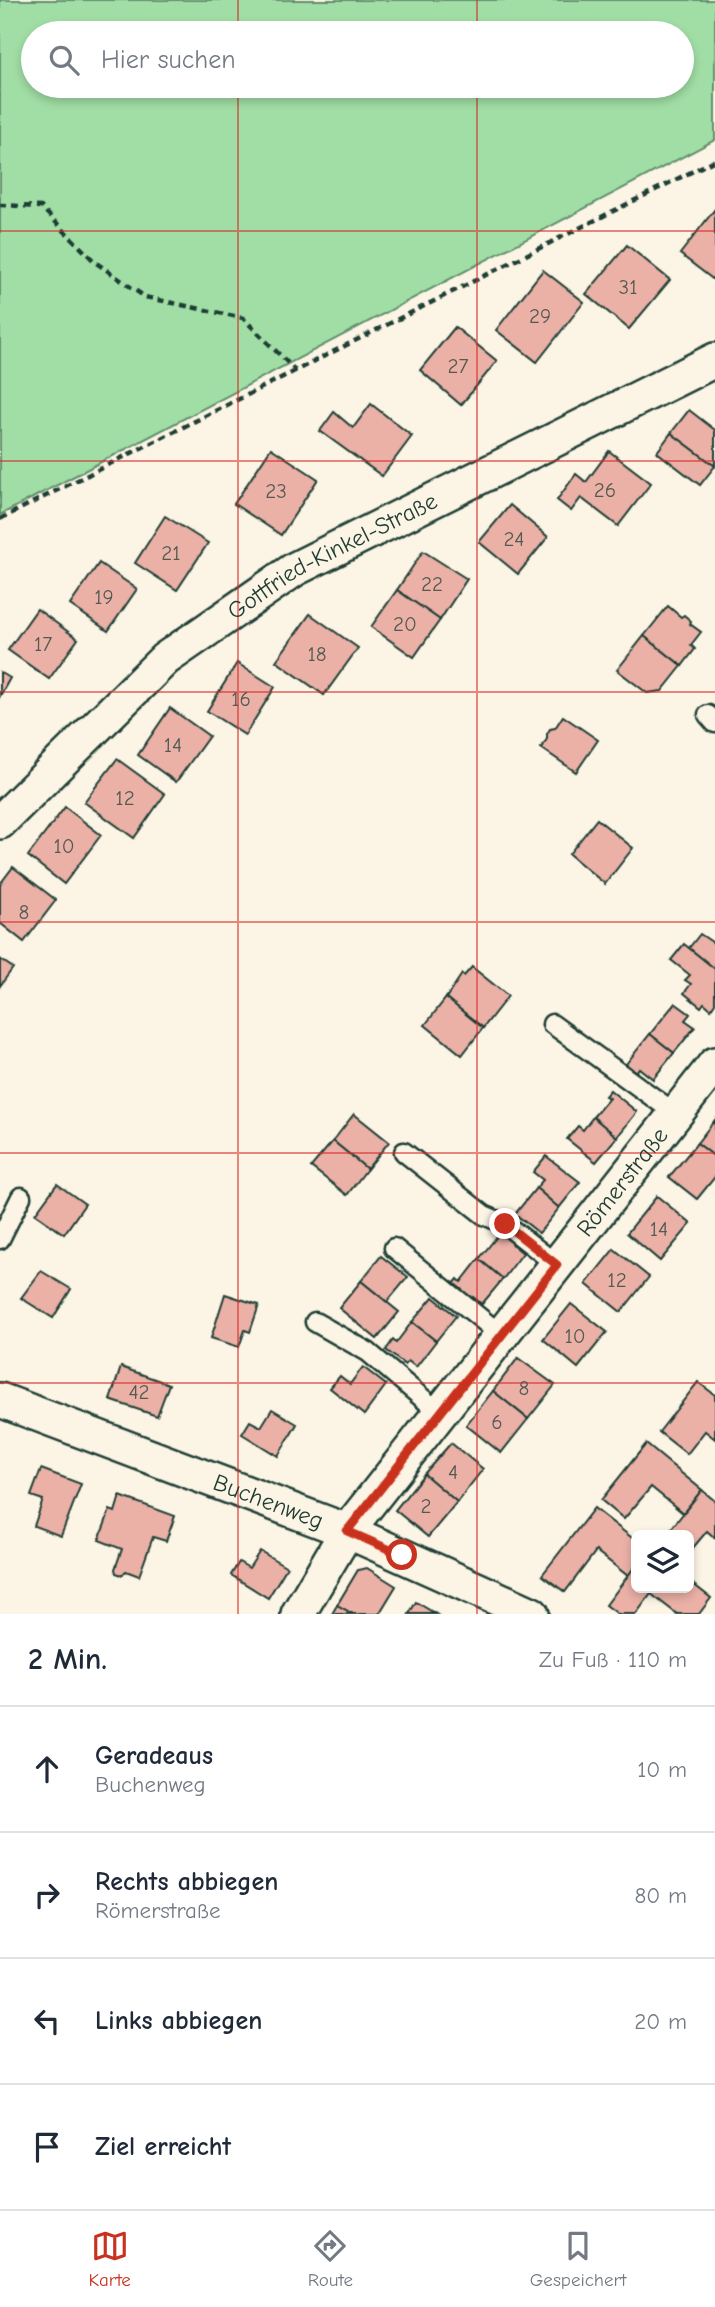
<!DOCTYPE html>
<html lang="de">
<meta charset="utf-8">
<style>
:root{--surface:#fff;--page:#f2f2f3;--text:#1f2937;--muted:#747a83;--line:#e0e1e3;--accent:#c8321e}
body{margin:0;font-family:"Comic Neue",sans-serif;background:var(--page);color:var(--text)}
.controls{position:absolute;right:21px;bottom:21px;display:grid;overflow:hidden;border-radius:10px;box-shadow:0 4px 10px #0003}
.controls button{width:63px;height:63px;display:grid;place-items:center;padding:0;border:0;border-bottom:2px solid var(--line);background:var(--surface);color:var(--text);font:35px sans-serif}
.stop{position:absolute;width:21px;height:21px;margin:-16px;border:5px solid #c8321e;border-radius:50%;background:#fff}
.stop.end{background:#c8321e;border-color:#fff;box-shadow:0 2px 7px #0008}
.list{margin:0;padding:0;list-style:none}
h2{display:flex;justify-content:space-between;align-items:center;height:91px;margin:0;padding:0 28px;font-size:30px}
h2 small{font-size:23px;font-weight:400;color:var(--muted)}
.list li{display:grid;grid-template-columns:46px 1fr auto;gap:21px;align-items:center;box-sizing:border-box;height:126px;padding:0 28px;border-top:2px solid var(--line)}
.list b{display:block;font-size:26px;white-space:nowrap}
.list p{margin:0;font-size:23px;white-space:nowrap;color:var(--muted)}
.list em{font-size:23px;font-style:normal;color:var(--muted)}
.icon{flex:none;width:38px;height:38px;fill:none;stroke:currentColor;stroke-width:2;stroke-linecap:round;stroke-linejoin:round}
.map{position:relative;flex:none;width:715px;height:1614px;overflow:hidden}
.search{position:absolute;background:var(--surface);box-shadow:0 4px 10px #0003;left:21px;right:21px;top:21px;height:77px;display:flex;align-items:center;gap:18px;box-sizing:border-box;padding:0 24px;border-radius:38px;color:var(--muted);font-size:26px}
.sheet{height:595px;background:var(--surface)}
nav{display:flex;justify-content:space-around;align-items:center;box-sizing:border-box;height:98px;border-top:2px solid var(--line);background:var(--surface);font-size:19px;color:var(--muted)}
nav a{display:grid;justify-items:center;gap:4px}
nav .on{color:var(--accent)}
.map>svg:first-child{display:block}
</style>
<div class="map">
<svg width="715" height="1614" viewBox="0 0 715 1614">
<rect width="100%" height="100%" fill="#fcf5e5"/>
<filter id="ink" filterUnits="userSpaceOnUse"><feTurbulence type="fractalNoise" baseFrequency=".0143" numOctaves="2"/><feDisplacementMap in="SourceGraphic" scale="14" xChannelSelector="R" yChannelSelector="G"/><feConvolveMatrix kernelMatrix="1 2 1 2 8 2 1 2 1" color-interpolation-filters="sRGB"/></filter>
<g filter="url(#ink)">
<path fill="#a1dea5" stroke="#608e6c" stroke-width="2" fill-rule="evenodd" d="M0,0h715v140l-715,375zM33,33h649v53h-649z"/>
<g fill="#ebb1a7" stroke="#1f3d34" stroke-width="2">
<path d="M715,209v72l-35,-27z"/>
<path d="M627,245l43,35 -41,49 -43,-35z"/>
<path d="M543,270l41,32 -47,60 -41,-32z"/>
<path d="M455,327l42,34 -36,44 -41,-35z"/>
<path d="M371,404l41,32 -30,40 -62,-45 14,-19 19,16z"/>
<path d="M689,410l26,20v36l-44,-33z"/>
<path d="M671,433l44,33 -15,19 -43,-33z"/>
<path d="M271,448l47,31 -37,56 -47,-31z"/>
<path d="M609,451l42,32 -33,43 -37,-28 -10,13 -14,-11 19,-26 10,8z"/>
<path d="M510,505l38,32 -30,37 -39,-32z"/>
<path d="M165,516l43,27 -31,47 -42,-27z"/>
<path d="M423,551l44,28 -27,41 -43,-30z"/>
<path d="M99,563l38,26 -29,42 -38,-26z"/>
<path d="M397,590l43,30 -26,37 -43,-30z"/>
<path d="M668,606l13,11 3,-2 7,6 -1,3 11,8 -10,13 4,4 -13,17 -38,-30z"/>
<path d="M37,609l41,30 -29,40 -41,-29z"/>
<path d="M310,614l48,34 -34,47 -48,-34z"/>
<path d="M644,636l38,30 -20,25 -15,2 -30,-23z"/>
<path d="M237,663l38,24 -30,48 -38,-24z"/>
<path d="M0,672l10,6 -10,18z"/>
<path d="M170,708l39,28 -33,46 -38,-27z"/>
<path d="M563,716l35,24 -22,32 -35,-24 6,-9v-5l3,-5 5,-1z"/>
<path d="M117,759l48,35 -31,44 -50,-36z"/>
<path d="M65,807l36,28 -37,49 -36,-28z"/>
<path d="M597,819l36,29 -28,36 -36,-30z"/>
<path d="M13,867l43,33 -32,42 -24,-19v-39z"/>
<path d="M700,934l15,10v25l-26,-21z"/>
<path d="M684,944l31,25v34l-4,6 -7,-6 -3,4 -17,-14 7,-9 -6,-4 5,-5 -19,-15z"/>
<path d="M0,959l13,9 -13,18z"/>
<path d="M472,967l36,29 -25,32 -37,-30 16,-24 2,2z"/>
<path d="M446,998l37,30 -21,27 -37,-30z"/>
<path d="M675,1003l15,11 -5,6 10,7 -21,26 -24,-19z"/>
<path d="M650,1034l24,19 -21,26 -14,-11 -3,4 -10,-8z"/>
<path d="M610,1090l27,22 -20,25 -24,-20 16,-19 -4,-2z"/>
<path d="M354,1114l35,28 -22,27 -34,-28z"/>
<path d="M593,1117l24,20 -21,25 -29,-23 11,-13 5,4z"/>
<path d="M715,1120v37l-18,-14z"/>
<path d="M333,1141l34,28 -20,26 -36,-28z"/>
<path d="M697,1143l18,14v20l-18,22 -28,-22z"/>
<path d="M546,1156l34,26 -21,26 -23,-20 7,-8 -10,-8z"/>
<path d="M57,1184l28,20 -21,30 -29,-20z"/>
<path d="M536,1188l23,20 -20,25 -24,-19z"/>
<path d="M657,1196l34,28 -31,37 -33,-28z"/>
<path d="M503,1229l13,10 -4,5 11,9 -20,26 -24,-20z"/>
<path d="M614,1249l35,28 -28,35 -35,-28z"/>
<path d="M381,1256l27,21 -21,25 -26,-21z"/>
<path d="M479,1259l24,20 -21,25 -9,-7 -2,4 -19,-15 6,-7 3,3z"/>
<path d="M41,1271l30,18 -18,29 -32,-20z"/>
<path d="M361,1281l38,31 -22,27 -38,-31z"/>
<path d="M225,1294l34,11 -9,27 -5,-2 -6,17 -28,-9z"/>
<path d="M433,1297l23,19 -20,25 -24,-19z"/>
<path d="M571,1304l36,28 -29,36 -35,-29z"/>
<path d="M412,1322l24,19 -20,26 -8,-6 -3,4 -19,-15 7,-10 3,3z"/>
<path d="M518,1358l37,27 -27,34 -35,-28z"/>
<path d="M121,1367l48,17 -12,32 -47,-16z"/>
<path d="M363,1367l23,18 -22,30 -34,-27 10,-12 10,8z"/>
<path d="M698,1382l17,13v44l-10,-8 -18,23 -28,-22z"/>
<path d="M493,1391l35,28 -27,34 -35,-28z"/>
<path d="M272,1409l25,15 -19,32 -36,-22 8,-13 11,6z"/>
<path d="M451,1443l32,26 -26,33 -33,-28z"/>
<path d="M646,1444l56,46 -19,23 -32,-26 -27,32 -23,-19z"/>
<path d="M41,1469l40,15 -20,52 -27,-10 9,-26 -12,-4z"/>
<path d="M424,1474l33,28 -29,35 -33,-27z"/>
<path d="M702,1490l13,11v37l-8,-7 -15,18 -3,-3v-11h-13l-6,-5z"/>
<path d="M120,1496l55,20 -9,25 -13,-4 -14,39 -13,-5 -4,4 -6,-2 -1,-4 7,-20 -23,-9 11,-30 5,2z"/>
<path d="M594,1508l42,33v24l-8,11 -32,-25 -31,41 -23,-17z"/>
<path d="M260,1551l27,16 -19,31 -37,-23 8,-13 10,6z"/>
<path d="M636,1565v23h53v-7l22,17 -12,16h-22l-26,-20 -15,20h-18l-12,-9z"/>
<path d="M367,1568l29,18 -17,28h-26l-16,-9 21,-35z"/>
<path d="M416,1602l20,12h-27z"/>
<path d="M337,1605l16,9h-21z"/>
</g>
<g fill="none" stroke-linecap="round" stroke-linejoin="round">
<g stroke="#1f3d34" stroke-width="23">
<g id="lane">
<path d="M708,715l7,8"/>
<path d="M552,1024l124,90"/>
<path d="M404,1152l80,63 21,9 52,41"/>
<path d="M0,1239l21,-42"/>
<path d="M394,1248l107,87"/>
<path d="M315,1322l53,30 72,61"/>
</g>
</g>
<g stroke="#1f3d34" stroke-width="38">
<g id="street">
<path id="s1" d="M0,822l165,-163 130,-90 420,-209"/>
<path id="s2" d="M0,1400l347,131 185,83"/>
<path id="s3" d="M298,1614l49,-83 368,-467"/>
</g>
</g>
<g stroke="#1f3d34" stroke-width="4.5" stroke-dasharray="7 5" stroke-linecap="butt">
<path d="M0,205l41,2 54,55 50,35 98,21 52,52"/>
<path d="M0,519l715,-359"/>
</g>
<use href="#lane" stroke="#fcf5e5" stroke-width="18"/>
<use href="#street" stroke="#fcf5e5" stroke-width="33"/>
</g>
</g>
<g fill="none" stroke-linecap="round" stroke-linejoin="round" filter="url(#ink)">
<path stroke="#c8321e" stroke-width="9" d="M402,1555l-55,-24 210,-266 -52,-41"/>
</g>
<path fill="none" stroke="#d62828" stroke-width="2" stroke-opacity="0.55" d="M238,0v33M477,0v33M238,86v1528M477,86v1528M0,231h715M0,461h715M0,692h715M0,922h715M0,1153h715M0,1383h715"/>
<g text-anchor="middle" stroke-width="6" stroke-linejoin="round" paint-order="stroke">
<g font-size="21" fill="#525a51">
<text x="628" y="294">31</text>
<text x="540" y="323">29</text>
<text x="458" y="373">27</text>
<text x="605" y="497">26</text>
<text x="276" y="498">23</text>
<text x="514" y="546">24</text>
<text x="171" y="560">21</text>
<text x="432" y="591">22</text>
<text x="104" y="604">19</text>
<text x="405" y="631">20</text>
<text x="43" y="651">17</text>
<text x="317" y="661">18</text>
<text x="241" y="706">16</text>
<text x="173" y="752">14</text>
<text x="125" y="805">12</text>
<text x="64" y="853">10</text>
<text x="24" y="919">8</text>
<text x="659" y="1236">14</text>
<text x="617" y="1287">12</text>
<text x="575" y="1343">10</text>
<text x="524" y="1395">8</text>
<text x="139" y="1399">42</text>
<text x="497" y="1429">6</text>
<text x="453" y="1479">4</text>
<text x="426" y="1513">2</text>
</g>
<g font-size="24" fill="#1f3d34" stroke="#fcf5e5">
<text dy="8" stroke="none"><textPath href="#s1" startOffset="429">Gottfried-Kinkel-Straße</textPath></text>
<text dy="8" stroke="none"><textPath href="#s3" startOffset="541">Römerstraße</textPath></text>
<text dy="8" stroke="none"><textPath href="#s2" startOffset="287">Buchenweg</textPath></text>
</g>
</g>
</svg>
<div class="controls">
<button><svg class="icon" aria-label="layers" viewBox="0 0 24 24"><path d="M12 4l9 5-9 5-9-5zM3 14l9 5 9-5"/></svg></button>
</div>
<div class="stop" style="left:402px;top:1555px"></div>
<div class="stop end" style="left:505px;top:1224px"></div>
<div class="search"><svg class="icon" aria-label="search" viewBox="0 0 24 24"><circle cx="10" cy="10" r="6"/><path d="M15 15l6 6"/></svg>Hier suchen</div>
</div>
<section class="sheet">
<h2>2 Min.<small>Zu Fuß · 110 m</small></h2>
<ul class="list">
<li><svg class="icon" aria-label="ahead" viewBox="0 0 24 24"><path d="M12 20V5M6 11l6-6 6 6"/></svg><div><b>Geradeaus</b><p>Buchenweg</p></div><em>10 m</em></li>
<li><svg class="icon" aria-label="right" viewBox="0 0 24 24"><path d="M7 20v-9h11M14 6l5 5-5 5"/></svg><div><b>Rechts abbiegen</b><p>Römerstraße</p></div><em>80 m</em></li>
<li><svg class="icon" aria-label="left" viewBox="0 0 24 24"><path d="M17 20v-9H6M10 6l-5 5 5 5"/></svg><div><b>Links abbiegen</b></div><em>20 m</em></li>
<li><svg class="icon" aria-label="arrive" viewBox="0 0 24 24"><path d="M6 21V4h12l-3 4 3 4H6"/></svg><div><b>Ziel erreicht</b></div></li>
</ul>
</section>
<nav>
<a class="on"><svg class="icon" aria-label="map" viewBox="0 0 24 24"><path d="M3 6l6-2 6 2 6-2v14l-6 2-6-2-6 2zM9 4v14M15 6v14"/></svg>Karte</a>
<a><svg class="icon" aria-label="directions" viewBox="0 0 24 24"><path d="M12 3l9 9-9 9-9-9zM9 14v-3h6M13 9l2 2-2 2"/></svg>Route</a>
<a><svg class="icon" aria-label="saved" viewBox="0 0 24 24"><path d="M7 4h10v16l-5-4-5 4z"/></svg>Gespeichert</a>
</nav>
